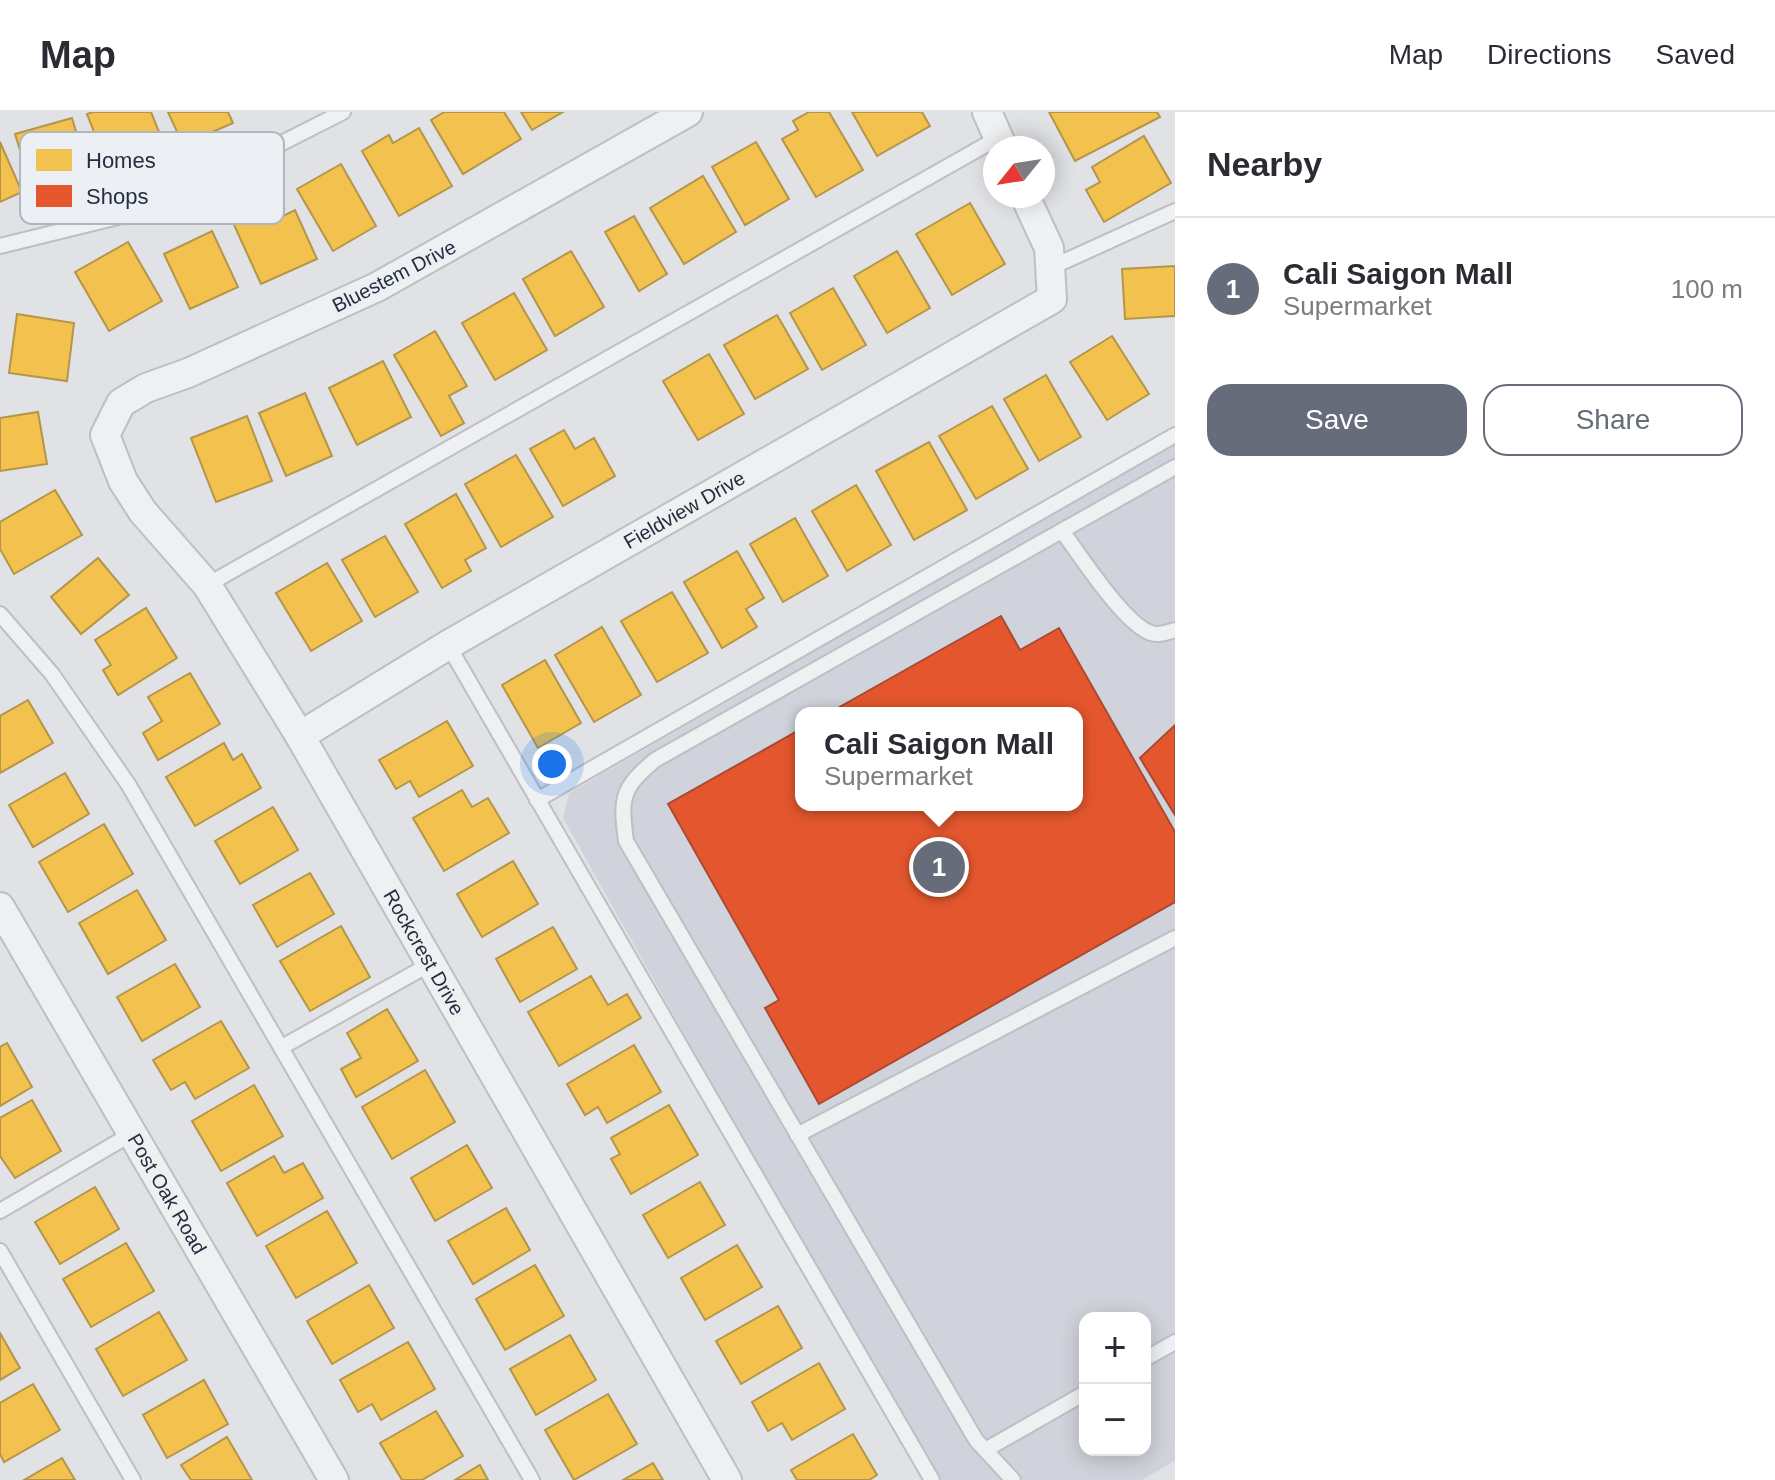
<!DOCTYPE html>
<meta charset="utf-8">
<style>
:root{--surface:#fff;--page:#f2f2f3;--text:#2b2b33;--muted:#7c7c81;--line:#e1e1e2;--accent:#666c79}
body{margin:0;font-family:Helvetica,sans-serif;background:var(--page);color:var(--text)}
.controls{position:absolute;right:24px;bottom:24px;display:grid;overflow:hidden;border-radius:16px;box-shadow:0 4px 20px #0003}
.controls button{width:72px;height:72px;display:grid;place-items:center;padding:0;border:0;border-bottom:2px solid var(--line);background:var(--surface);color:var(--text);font:40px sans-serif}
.compass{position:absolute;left:983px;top:24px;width:72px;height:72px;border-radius:50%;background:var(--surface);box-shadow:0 4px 20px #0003;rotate:240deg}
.you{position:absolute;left:552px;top:652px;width:28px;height:28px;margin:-20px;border:6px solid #fff;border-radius:50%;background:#1a73e8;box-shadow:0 0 0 12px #1a73e833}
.badge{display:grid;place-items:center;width:52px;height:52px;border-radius:50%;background:var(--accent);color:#fff;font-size:26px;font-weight:700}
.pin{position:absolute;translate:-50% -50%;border:4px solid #fff;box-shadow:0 2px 8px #0006}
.popup{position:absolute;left:795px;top:595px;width:288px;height:104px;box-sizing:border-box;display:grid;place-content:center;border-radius:16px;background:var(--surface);filter:drop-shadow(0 2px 6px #0005);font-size:26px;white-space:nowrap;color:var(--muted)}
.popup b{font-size:30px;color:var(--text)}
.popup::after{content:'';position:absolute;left:50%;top:100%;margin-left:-16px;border:16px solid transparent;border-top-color:var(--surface)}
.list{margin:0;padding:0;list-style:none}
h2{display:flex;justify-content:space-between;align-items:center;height:104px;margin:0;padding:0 32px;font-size:34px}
h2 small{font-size:26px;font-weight:400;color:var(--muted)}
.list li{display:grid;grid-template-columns:52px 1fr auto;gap:24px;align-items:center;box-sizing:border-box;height:144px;padding:0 32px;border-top:2px solid var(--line)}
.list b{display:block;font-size:30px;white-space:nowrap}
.list p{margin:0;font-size:26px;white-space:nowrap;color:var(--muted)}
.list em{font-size:26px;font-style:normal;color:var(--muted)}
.actions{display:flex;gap:16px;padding:24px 32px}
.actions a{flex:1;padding:18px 0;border:2px solid var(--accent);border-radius:24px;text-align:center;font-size:28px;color:var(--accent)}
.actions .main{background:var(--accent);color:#fff}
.map{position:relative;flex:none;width:1175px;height:1368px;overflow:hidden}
header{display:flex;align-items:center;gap:48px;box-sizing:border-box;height:112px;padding:0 40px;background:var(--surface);border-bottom:2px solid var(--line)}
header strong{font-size:38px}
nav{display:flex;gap:44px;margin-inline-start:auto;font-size:28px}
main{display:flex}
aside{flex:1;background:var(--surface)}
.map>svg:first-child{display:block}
</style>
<header>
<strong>Map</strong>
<nav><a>Map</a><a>Directions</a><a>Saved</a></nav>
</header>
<main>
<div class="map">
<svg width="1175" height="1368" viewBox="0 0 1175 1368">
<rect width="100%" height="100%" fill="#e0e2e5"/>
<path fill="#d0d3db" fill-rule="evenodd" d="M1175,332v1017l-33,19h-208l-371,-662 6,-25zM801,601h276v92h-276zM1085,1206h60v132h-60z"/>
<g fill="#f2c14e" stroke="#b4954a" stroke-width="2">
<path d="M93,0h58l12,30 -28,11 3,9 -28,11 -23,-59z"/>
<path d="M168,0h60l5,11 -50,22z"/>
<path d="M444,0h60l17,27 -58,35 -32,-54z"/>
<path d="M521,0h42l-31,18z"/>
<path d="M809,0h20l34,58 -47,27 -34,-58 16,-9 -5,-9z"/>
<path d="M852,0h70l8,14 -53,30z"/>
<path d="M1049,0h108l3,5 -85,44z"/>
<path d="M72,6l19,64 -56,17 -20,-65z"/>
<path d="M419,16l33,58 -53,30 -37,-65 27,-16 4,8z"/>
<path d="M1144,24l27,47 -67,39 -18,-32 14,-8 -8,-15z"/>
<path d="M0,30l22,50 -22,10z"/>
<path d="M756,30l33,57 -44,26 -33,-58z"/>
<path d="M341,52l35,62 -43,25 -36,-62z"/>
<path d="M703,64l33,56 -52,32 -34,-56z"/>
<path d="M268,87l9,20 18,-9 22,49 -56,25 -31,-68z"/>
<path d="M970,91l35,61 -53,31 -36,-61z"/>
<path d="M634,104l33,58 -28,17 -34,-59z"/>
<path d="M212,119l26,56 -48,22 -26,-55z"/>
<path d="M128,130l34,59 -53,30 -34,-59z"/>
<path d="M571,139l33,56 -49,29 -32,-57z"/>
<path d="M897,139l33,57 -43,25 -33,-57z"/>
<path d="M1175,154v50l-50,3 -3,-50z"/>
<path d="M833,176l33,57 -44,25 -32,-57z"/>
<path d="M514,181l33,57 -52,30 -33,-57z"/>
<path d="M17,202l57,9 -7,58 -58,-8z"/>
<path d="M777,203l31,54 -53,30 -31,-54z"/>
<path d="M435,219l32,55 -18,10 15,27 -23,13 -47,-81z"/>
<path d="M1112,224l37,58 -42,26 -37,-58z"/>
<path d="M709,242l35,60 -46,26 -35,-59z"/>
<path d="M383,249l28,56 -54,28 -28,-57z"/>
<path d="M1046,263l35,62 -42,24 -35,-62z"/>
<path d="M305,281l27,63 -46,20 -27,-63z"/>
<path d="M992,294l36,63 -52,30 -37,-63z"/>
<path d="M38,300l9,52 -47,7v-53z"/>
<path d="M247,304l25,65 -56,21 -25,-64z"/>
<path d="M564,318l11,19 19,-11 21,38 -52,30 -33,-57z"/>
<path d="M929,330l38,68 -53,30 -38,-69z"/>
<path d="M516,343l37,62 -52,30 -36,-63z"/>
<path d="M856,373l35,60 -44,26 -35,-60z"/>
<path d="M55,378l27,45 -68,39 -14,-25v-27z"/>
<path d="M456,382l30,54 -21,12 6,11 -29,17 -37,-64z"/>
<path d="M795,406l33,58 -45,26 -33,-58z"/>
<path d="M385,424l33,56 -43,25 -33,-57z"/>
<path d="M737,439l27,47 -18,11 11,18 -35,21 -38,-66z"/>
<path d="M98,446l31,37 -48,39 -30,-37z"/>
<path d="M327,451l35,58 -51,30 -35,-58z"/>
<path d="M672,480l36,61 -51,29 -36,-61z"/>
<path d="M146,496l31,50 -59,37 -15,-25 8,-5 -16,-25z"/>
<path d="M602,515l39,68 -47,27 -39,-67z"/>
<path d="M545,548l36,63 -43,25 -36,-63z"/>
<path d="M190,561l30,51 -62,36 -15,-27 19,-12 -14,-24z"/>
<path d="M28,588l25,43 -53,30v-57z"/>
<path d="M447,609l26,45 -54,31 -9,-16 -14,8 -17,-29z"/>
<path d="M224,631l9,17 9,-6 19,34 -66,38 -29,-49z"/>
<path d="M65,661l24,41 -56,33 -24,-42z"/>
<path d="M462,678l10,17 16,-9 21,35 -65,38 -31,-53z"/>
<path d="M273,695l25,43 -58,34 -25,-43z"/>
<path d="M104,712l29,50 -65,38 -29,-50z"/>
<path d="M513,749l25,43 -56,33 -25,-43z"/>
<path d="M310,761l24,41 -57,33 -24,-42z"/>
<path d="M137,778l29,50 -58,34 -29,-51z"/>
<path d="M341,814l29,51 -60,34 -30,-50z"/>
<path d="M553,815l24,42 -57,33 -24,-43z"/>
<path d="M175,852l25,43 -58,34 -25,-44z"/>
<path d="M591,864l17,29 19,-11 14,24 -82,48 -31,-54z"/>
<path d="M387,897l31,52 -62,36 -15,-28 20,-11 -14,-25z"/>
<path d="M221,909l28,47 -54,31 -10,-17 -14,8 -18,-30z"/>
<path d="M7,931l25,44 -32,19v-59z"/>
<path d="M634,933l27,47 -54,31 -9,-16 -13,8 -18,-31z"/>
<path d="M425,958l30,52 -63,37 -30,-52z"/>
<path d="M254,973l29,51 -62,35 -29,-50z"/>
<path d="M32,988l29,51 -46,27 -15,-22v-38z"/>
<path d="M669,993l29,50 -67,39 -20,-35 9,-5 -9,-16z"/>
<path d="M467,1033l25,43 -57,33 -24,-43z"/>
<path d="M274,1044l10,17 19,-10 20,35 -66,38 -30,-53z"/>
<path d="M700,1070l25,43 -57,33 -25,-43z"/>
<path d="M95,1075l24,42 -59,35 -25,-42z"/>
<path d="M506,1096l24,42 -57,34 -25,-43z"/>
<path d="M327,1099l30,52 -61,35 -30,-52z"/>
<path d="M126,1131l28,48 -63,36 -28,-48z"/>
<path d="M737,1133l25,42 -57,33 -24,-42z"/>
<path d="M535,1153l29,51 -59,34 -29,-51z"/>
<path d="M369,1173l25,43 -62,36 -25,-43z"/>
<path d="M778,1194l24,42 -61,36 -25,-43z"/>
<path d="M159,1200l28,48 -64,36 -27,-47z"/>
<path d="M0,1221l20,35 -20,12z"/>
<path d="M570,1223l26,45 -60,35 -26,-46z"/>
<path d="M408,1230l27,47 -54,31 -9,-16 -14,8 -18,-32z"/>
<path d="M819,1251l26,46 -53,31 -10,-17 -14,8 -16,-29z"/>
<path d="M204,1268l24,44 -61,34 -24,-43z"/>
<path d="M33,1272l27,46 -56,32 -4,-8v-51z"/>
<path d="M608,1282l29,50 -63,36 -29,-50z"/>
<path d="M436,1299l27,45 -41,24h-20l-22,-37z"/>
<path d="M853,1322l24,41 -8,5h-72l-6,-10z"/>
<path d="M227,1325l25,43h-61l-10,-15z"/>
<path d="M62,1346l13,22h-51z"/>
<path d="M653,1351l10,17h-40z"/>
<path d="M480,1353l8,15h-33z"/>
</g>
<g fill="#e4572e" stroke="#ab4a33" stroke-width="2">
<path d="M1001,504l19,34 39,-22 116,204v70l-356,202 -54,-96 14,-8 -111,-196 133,-75v76h276v-92h-248z"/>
<path d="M1175,613v90l-35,-57z"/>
</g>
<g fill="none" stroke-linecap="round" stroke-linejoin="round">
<g stroke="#bdbfc3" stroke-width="18">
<g id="lane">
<path d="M0,134l118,-29 89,-36 136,-69"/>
<path d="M1052,155l123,-56"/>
<path d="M1062,419c18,24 62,93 89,102 9,3 16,-1 24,-3"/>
<path d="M207,473l791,-447"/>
<path d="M0,502l52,60 76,110 404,696"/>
<path d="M448,533l484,835"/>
<path d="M537,688l638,-365"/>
<path d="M282,935l150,-84"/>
<path d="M797,1023l378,-197"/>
<path d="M0,1099l133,-78"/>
<path d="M0,1139l133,229"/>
<path d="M1145,1247l30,-17"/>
<path d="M985,1338l100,-57"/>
<path d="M1013,1368l-37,-40 -350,-599c-6,-44 -4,-53 29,-81l520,-293"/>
</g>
</g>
<g stroke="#bdbfc3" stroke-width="32">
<g id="street">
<path id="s1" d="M688,0l-311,175 -189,86 -42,15 -25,15 -16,32 18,46 20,31 64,73 93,151 427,744"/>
<path d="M987,0l16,36"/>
<path id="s2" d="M300,624l148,-91 604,-346 -3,-51 -24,-52"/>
<path id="s3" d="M0,795l334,573"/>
</g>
</g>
<use href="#lane" stroke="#eff0f2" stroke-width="14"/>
<use href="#street" stroke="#eff0f2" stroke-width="28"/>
</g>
<g text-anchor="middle" stroke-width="8" stroke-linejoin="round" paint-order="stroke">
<g font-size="20" fill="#252d3f" stroke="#ecf0f5">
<text transform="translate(394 164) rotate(-27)" y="7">Bluestem Drive</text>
<text dy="7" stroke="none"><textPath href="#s2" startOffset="446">Fieldview Drive</textPath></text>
<text dy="7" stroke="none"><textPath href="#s1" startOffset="1284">Rockcrest Drive</textPath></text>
<text dy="7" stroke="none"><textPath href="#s3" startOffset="332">Post Oak Road</textPath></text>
</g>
</g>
<rect x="20" y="20" width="264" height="92" rx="12" fill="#ecf0f5" stroke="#b0b6be" stroke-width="2"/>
<rect x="36" y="37" width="36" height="22" fill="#f2c14e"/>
<rect x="36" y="73" width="36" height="22" fill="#e4572e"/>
<g font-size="22" fill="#252d3f">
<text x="86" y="56">Homes</text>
<text x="86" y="92">Shops</text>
</g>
</svg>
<div class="controls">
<button>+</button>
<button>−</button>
</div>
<svg class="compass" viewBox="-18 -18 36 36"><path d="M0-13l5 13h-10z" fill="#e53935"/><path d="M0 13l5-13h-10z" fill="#7c7c81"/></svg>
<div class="you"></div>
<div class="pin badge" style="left:939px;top:755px">1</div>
<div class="popup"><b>Cali Saigon Mall</b>Supermarket</div>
</div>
<aside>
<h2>Nearby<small></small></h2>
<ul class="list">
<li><span class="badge">1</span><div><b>Cali Saigon Mall</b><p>Supermarket</p></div><em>100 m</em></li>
</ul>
<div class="actions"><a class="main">Save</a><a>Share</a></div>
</aside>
</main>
